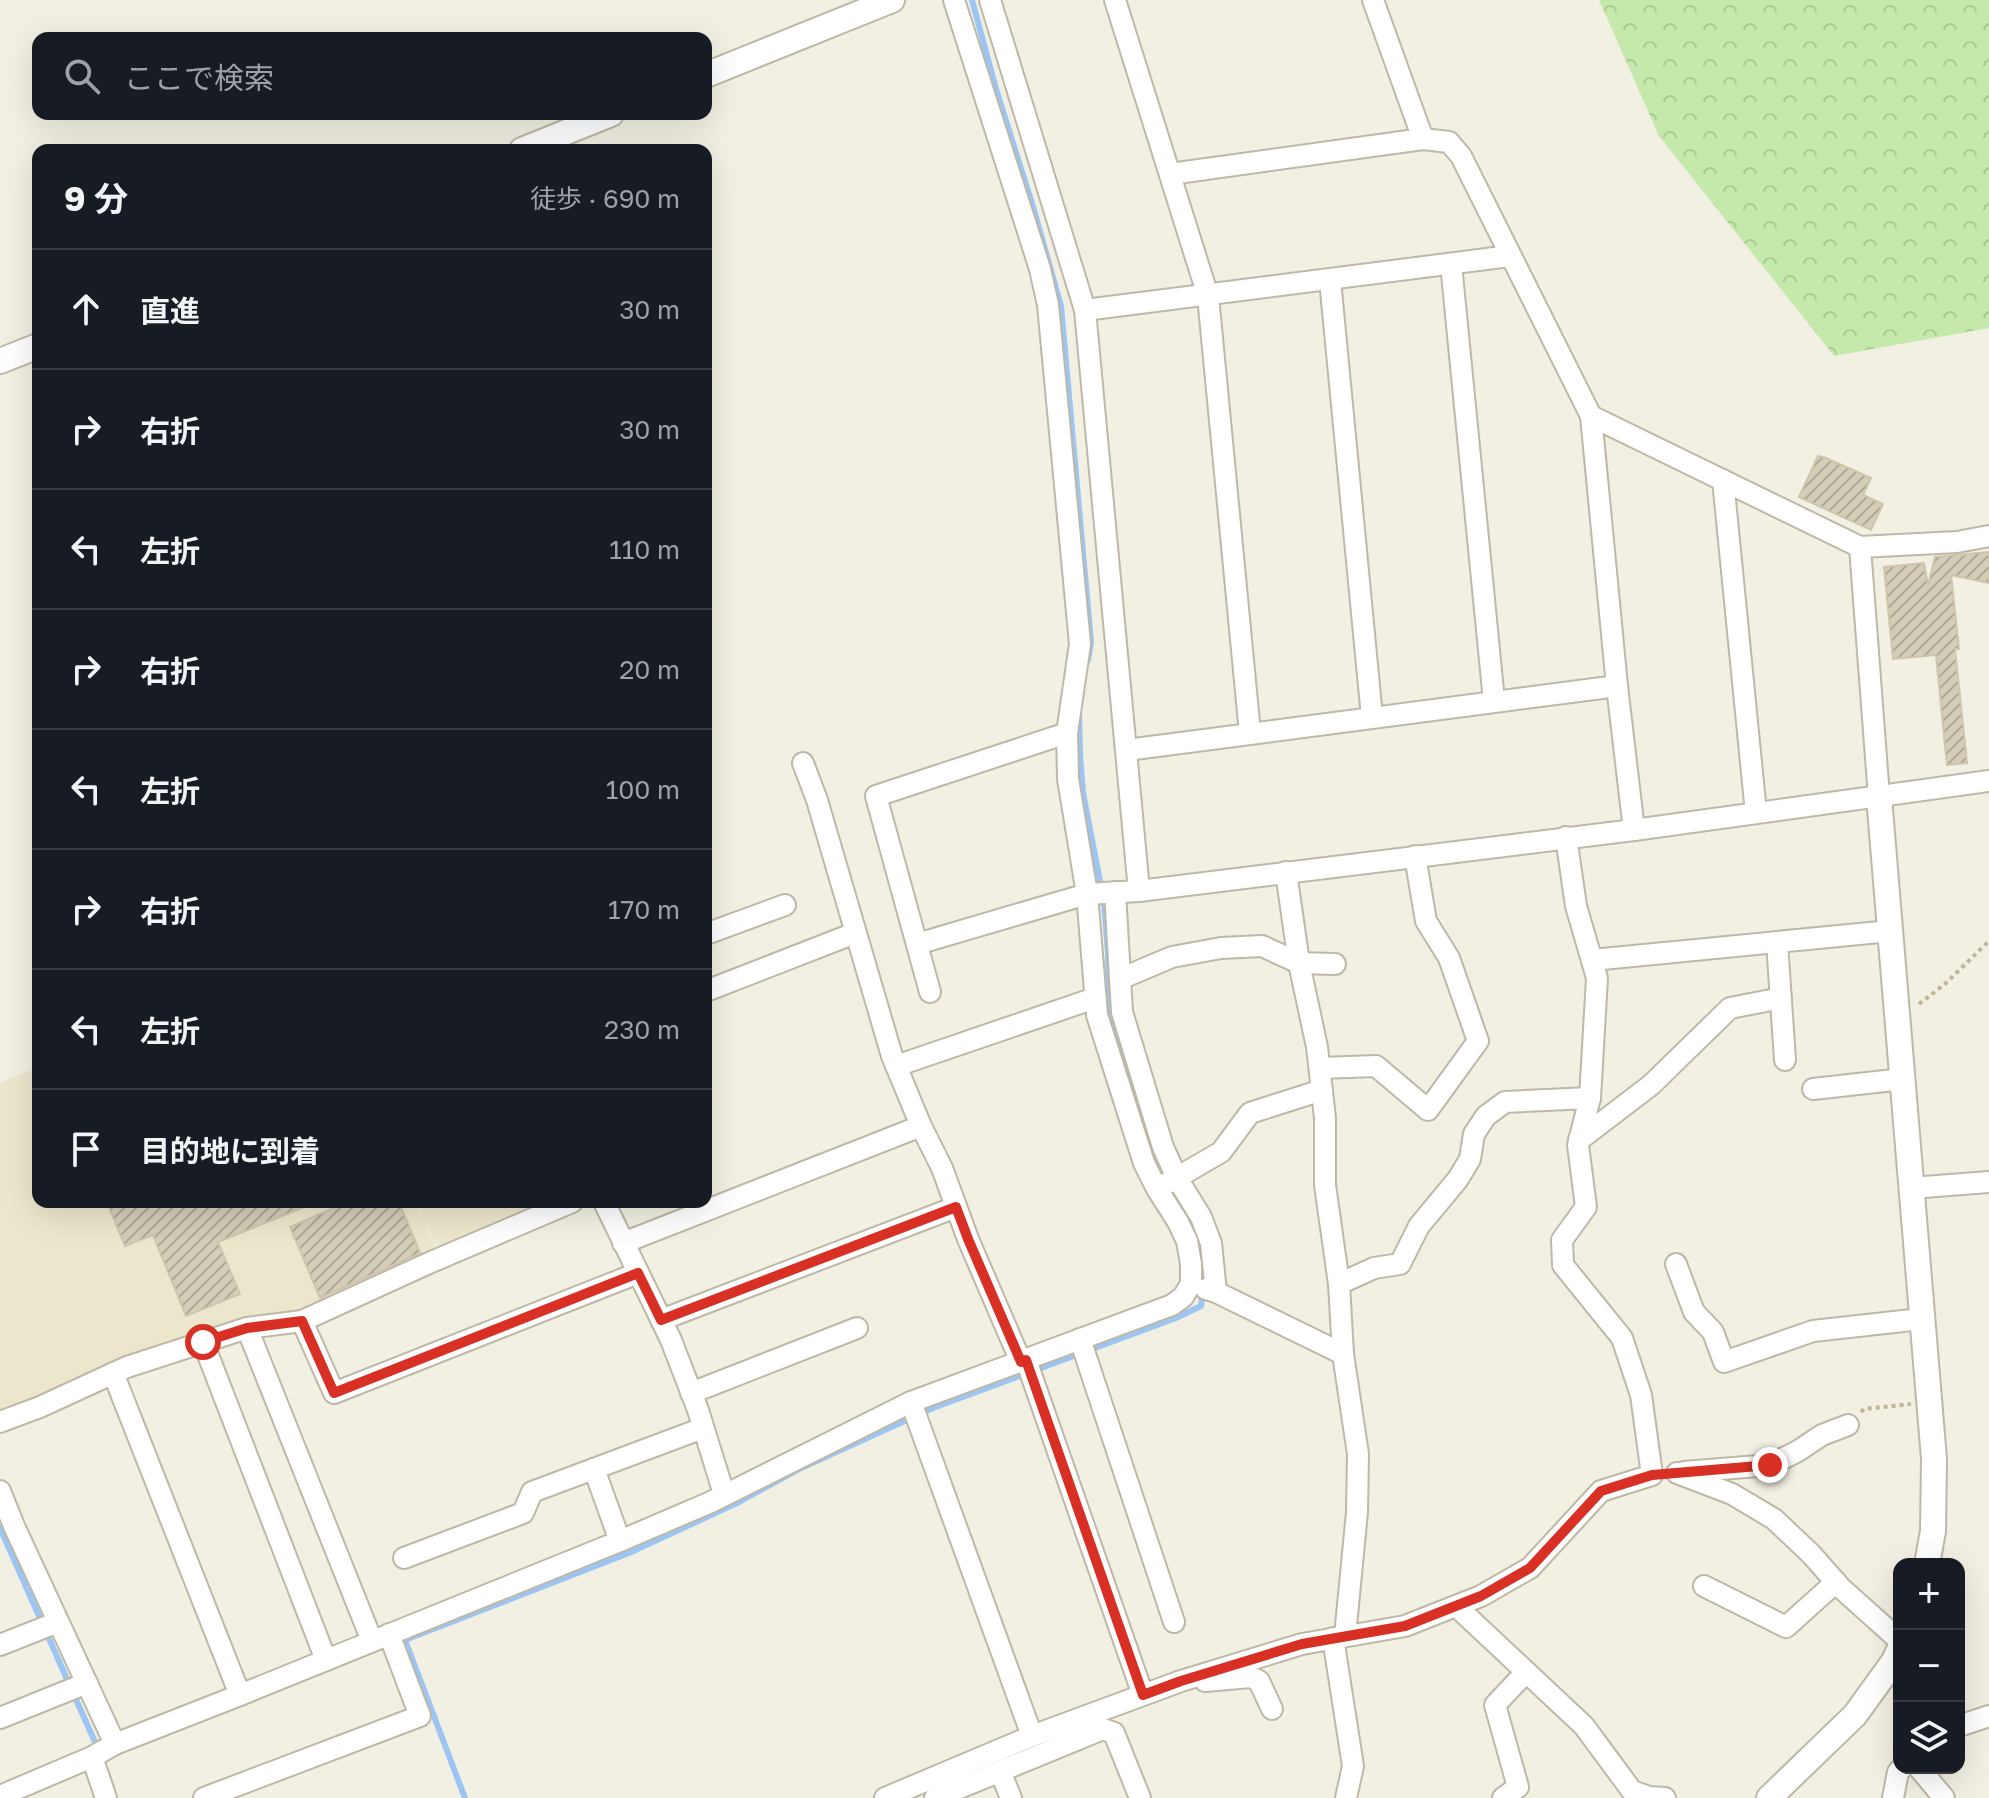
<!DOCTYPE html>
<html lang="ja">
<meta charset="utf-8">
<style>
:root{--surface:#171b24;--page:#242831;--text:#f1f3f6;--muted:#9ea1a6;--line:#363941}
body{margin:0;font-family:"Golos Text","Noto Sans JP",sans-serif;background:var(--page);color:var(--text)}
.controls{position:absolute;right:24px;bottom:24px;display:grid;overflow:hidden;border-radius:16px;box-shadow:0 8px 32px #0002}
.controls button{width:72px;height:72px;display:grid;place-items:center;padding:0;border:0;border-bottom:2px solid var(--line);background:var(--surface);color:var(--text);font:40px sans-serif}
.stop{position:absolute;width:24px;height:24px;margin:-18px;border:6px solid #d93025;border-radius:50%;background:#fff}
.stop.end{background:#d93025;border-color:#fff;box-shadow:0 2px 8px #0008}
.list{margin:0;padding:0;list-style:none}
h2{display:flex;justify-content:space-between;align-items:center;height:104px;margin:0;padding:0 32px;font-size:34px}
h2 small{font-size:26px;font-weight:400;color:var(--muted)}
.list li{display:grid;grid-template-columns:52px 1fr auto;gap:24px;align-items:center;box-sizing:border-box;height:120px;padding:0 32px;border-top:2px solid var(--line)}
.list b{display:block;font-size:30px;white-space:nowrap}
.list em{font-size:26px;font-style:normal;color:var(--muted)}
.icon{flex:none;width:44px;height:44px;fill:none;stroke:currentColor;stroke-width:2;stroke-linecap:round;stroke-linejoin:round}
.map{position:relative;flex:none;width:1989px;height:1798px;overflow:hidden}
.search{position:absolute;background:var(--surface);box-shadow:0 8px 32px #0002;left:32px;top:32px;width:680px;height:88px;display:flex;align-items:center;gap:20px;box-sizing:border-box;padding:0 28px;border-radius:16px;color:var(--muted);font-size:30px}
.panel{position:absolute;background:var(--surface);box-shadow:0 8px 32px #0002;left:32px;top:144px;width:680px;height:1064px;border-radius:16px}
.map>svg:first-child{display:block}
</style>
<div class="map">
<svg width="1989" height="1798" viewBox="0 0 1989 1798">
<defs>
<pattern id="forest-crowns" width="20" height="18" patternUnits="userSpaceOnUse" patternTransform="scale(2)"><rect width="20" height="18" fill="#c5e9aa"/><path d="M2 6a3 3 0 1 1 6 0M12 15a3 3 0 1 1 6 0" fill="none" stroke="#aac993"/></pattern>
<pattern id="building-hatch" width="6" height="6" patternUnits="userSpaceOnUse" patternTransform="scale(2)"><rect width="6" height="6" fill="#d4cdb8"/><path d="M-1 1l2-2M0 6l6-6M5 7l2-2" fill="none" stroke="#aea896"/></pattern>
</defs>
<rect width="100%" height="100%" fill="#f2f0e3"/>
<g fill="#ece7cc">
<path d="M38,1067v135h379l20,51 -129,56 -62,12 -246,95v-333z"/>
<path d="M418,1202h129l-105,45 -8,-4z"/>
</g>
<path fill="url(#forest-crowns)" d="M1599,0h390v328l-155,28 -175,-220z"/>
<g fill="none" stroke-linecap="round" stroke-linejoin="round">
<g stroke="#9cc5f3" stroke-width="6">
<path d="M972,0l24,89 38,121 27,96 30,336 -3,18"/>
<path d="M1079,710l1,45 3,38 21,109 4,51 1,61 22,63 16,62 25,52 11,14"/>
<path d="M0,1528l94,212"/>
<path d="M465,1798l-60,-158 224,-87 108,-50 62,-34 134,-61 243,-90 25,-12 2,-15"/>
</g>
</g>
<g fill="url(#building-hatch)" stroke="#cfc5ab" stroke-width="2">
<path d="M1818,456l8,2 45,20 -8,17 20,9 -12,26 -72,-33z"/>
<path d="M1989,552v31l-38,-8 8,74h-4l12,114 -20,2 -11,-110 -43,4 -9,-92 40,-4 4,22 7,-28z"/>
<path d="M107,1202h207v1l-96,39 22,52 -54,22 -33,-81 -28,11z"/>
<path d="M347,1202h52l21,51 -100,45 -30,-71z"/>
</g>
<g fill="none" stroke-linecap="round" stroke-linejoin="round">
<g stroke="#beb8a6" stroke-width="24">
<g id="minor">
<path d="M990,0l95,310 54,581"/>
<path d="M1115,0l93,296 42,437"/>
<path d="M1373,0l50,139 26,3 12,14 130,260 26,270 17,144"/>
<path d="M1170,174l253,-35"/>
<path d="M1451,264l43,437"/>
<path d="M1330,280l42,437"/>
<path d="M1085,310l425,-54"/>
<path d="M1591,416l269,131 97,-5 32,-6"/>
<path d="M1723,480l33,333"/>
<path d="M1860,547l19,250"/>
<path d="M1127,750l490,-64"/>
<path d="M803,763l14,37 75,256 29,70 21,42 26,71 53,123"/>
<path d="M1286,872l13,91 18,84 8,71v67l14,99 4,70 15,100 -1,58 -12,124"/>
<path d="M1115,892l7,120 41,135 14,31 24,39 10,26 5,49"/>
<path d="M706,934l79,-29"/>
<path d="M1777,942l8,118"/>
<path d="M917,944l170,-50 52,-3 495,-61 355,-49"/>
<path d="M1592,960l298,-29"/>
<path d="M1120,979l52,-22 49,-9 41,-2 37,17 36,1"/>
<path d="M706,991l149,-58"/>
<path d="M930,992l-54,-196 191,-63"/>
<path d="M896,1066l199,-68"/>
<path d="M1320,1068l56,-2 52,44 50,-69 -29,-83 -23,-37 -11,-65"/>
<path d="M1813,1089l90,-10"/>
<path d="M1579,1140l72,-55 79,-77 51,-10"/>
<path d="M1166,1184l55,-32 29,-39 72,-23"/>
<path d="M1911,1188l78,-6"/>
<path d="M604,1202l67,138 27,70 26,84"/>
<path d="M623,1243l298,-117"/>
<path d="M1676,1264l18,48 19,20 11,30 89,-31 108,-12"/>
<path d="M1339,1284l35,-16 26,-4 19,-38 39,-47 12,-20 4,-25 12,-18 19,-14 85,-4"/>
<path d="M1206,1289l10,3 127,62"/>
<path d="M661,1320l295,-113"/>
<path d="M302,1321l32,72 304,-120"/>
<path d="M247,1328l125,313"/>
<path d="M1080,1339l94,283"/>
<path d="M203,1342l123,318"/>
<path d="M1026,1360l117,335"/>
<path d="M113,1373l127,322"/>
<path d="M691,1393l166,-65"/>
<path d="M911,1402l121,334"/>
<path d="M0,1422l40,-15 87,-40 120,-39 55,-7 127,-58 143,-61"/>
<path d="M594,1469l26,72"/>
<path d="M1684,1472l86,-7 28,-14 24,-16 26,-10"/>
<path d="M1677,1473l55,21 42,25 37,35 30,34 58,52"/>
<path d="M0,1491l14,35 101,218"/>
<path d="M404,1558l119,-45 9,-21 171,-64"/>
<path d="M1704,1586l82,41 50,-45"/>
<path d="M1456,1606l128,120 48,65 17,6 16,1"/>
<path d="M1333,1638l20,128 -7,32"/>
<path d="M0,1645l58,-23"/>
<path d="M1205,1681l46,-4 8,4 13,28"/>
<path d="M0,1718l87,-35"/>
<path d="M1959,1726l30,-10"/>
<path d="M92,1757l14,41"/>
<path d="M1919,1768l25,30"/>
<path d="M1000,1771l11,27"/>
<path d="M0,1796l92,-39 23,-13 125,-49 380,-154 91,-39 200,-100 261,-97 11,-8 8,-13v-20l-4,-23 -9,-19 -21,-33 -13,-26 -47,-148 -10,-121 -19,-115 -1,-46 13,-89 -32,-339 -8,-36 -86,-269"/>
<path d="M204,1798l216,-82 -31,-82"/>
<path d="M885,1798l147,-62 149,-55 121,-37 103,-18 76,-30 49,-28 71,-77 51,-16 -11,-80 -19,-57 -59,-73 -1,-25 24,-33 -8,-62 12,-47 7,-120 -21,-72 -10,-69"/>
<path d="M935,1798l168,-69 11,4 26,65"/>
<path d="M1503,1798l15,-11 -23,-82 31,-33"/>
<path d="M1893,1798l5,-26 4,-4"/>
</g>
</g>
<g stroke="#beb8a6" stroke-width="28">
<g id="tertiary">
<path d="M706,75l186,-75"/>
<path d="M522,150l89,-36"/>
<path d="M0,361l38,-15"/>
<path d="M1879,797l55,662 -1,72 -6,33"/>
<path d="M1769,1798l86,-83 39,-54 5,-11"/>
</g>
</g>
<g stroke="#c0b696" stroke-width="4" stroke-dasharray="4 4" stroke-linecap="butt">
<path d="M1919,1004l26,-20 44,-43"/>
<path d="M1861,1412l3,-3 47,-5"/>
</g>
<use href="#minor" stroke="#fff" stroke-width="20"/>
<use href="#tertiary" stroke="#fff" stroke-width="24"/>
</g>
<g fill="none" stroke-linecap="round" stroke-linejoin="round">
<path stroke="#d93025" stroke-width="10" d="M203,1342l44,-14 55,-7 32,72 304,-120 23,47 295,-113 12,32 53,123 5,-2 117,335 38,-14 121,-37 103,-18 76,-30 49,-28 71,-77 51,-16 118,-10"/>
</g>
</svg>
<div class="controls">
<button>+</button>
<button>−</button>
<button><svg class="icon" aria-label="layers" viewBox="0 0 24 24"><path d="M12 4l9 5-9 5-9-5zM3 14l9 5 9-5"/></svg></button>
</div>
<div class="stop" style="left:203px;top:1342px"></div>
<div class="stop end" style="left:1770px;top:1465px"></div>
<div class="search"><svg class="icon" aria-label="search" viewBox="0 0 24 24"><circle cx="10" cy="10" r="6"/><path d="M15 15l6 6"/></svg>ここで検索</div>
<section class="panel">
<h2>9 分<small>徒歩 · 690 m</small></h2>
<ul class="list">
<li><svg class="icon" aria-label="ahead" viewBox="0 0 24 24"><path d="M12 20V5M6 11l6-6 6 6"/></svg><div><b>直進</b></div><em>30 m</em></li>
<li><svg class="icon" aria-label="right" viewBox="0 0 24 24"><path d="M7 20v-9h11M14 6l5 5-5 5"/></svg><div><b>右折</b></div><em>30 m</em></li>
<li><svg class="icon" aria-label="left" viewBox="0 0 24 24"><path d="M17 20v-9H6M10 6l-5 5 5 5"/></svg><div><b>左折</b></div><em>110 m</em></li>
<li><svg class="icon" aria-label="right" viewBox="0 0 24 24"><path d="M7 20v-9h11M14 6l5 5-5 5"/></svg><div><b>右折</b></div><em>20 m</em></li>
<li><svg class="icon" aria-label="left" viewBox="0 0 24 24"><path d="M17 20v-9H6M10 6l-5 5 5 5"/></svg><div><b>左折</b></div><em>100 m</em></li>
<li><svg class="icon" aria-label="right" viewBox="0 0 24 24"><path d="M7 20v-9h11M14 6l5 5-5 5"/></svg><div><b>右折</b></div><em>170 m</em></li>
<li><svg class="icon" aria-label="left" viewBox="0 0 24 24"><path d="M17 20v-9H6M10 6l-5 5 5 5"/></svg><div><b>左折</b></div><em>230 m</em></li>
<li><svg class="icon" aria-label="arrive" viewBox="0 0 24 24"><path d="M6 21V4h12l-3 4 3 4H6"/></svg><div><b>目的地に到着</b></div></li>
</ul>
</section>
</div>
